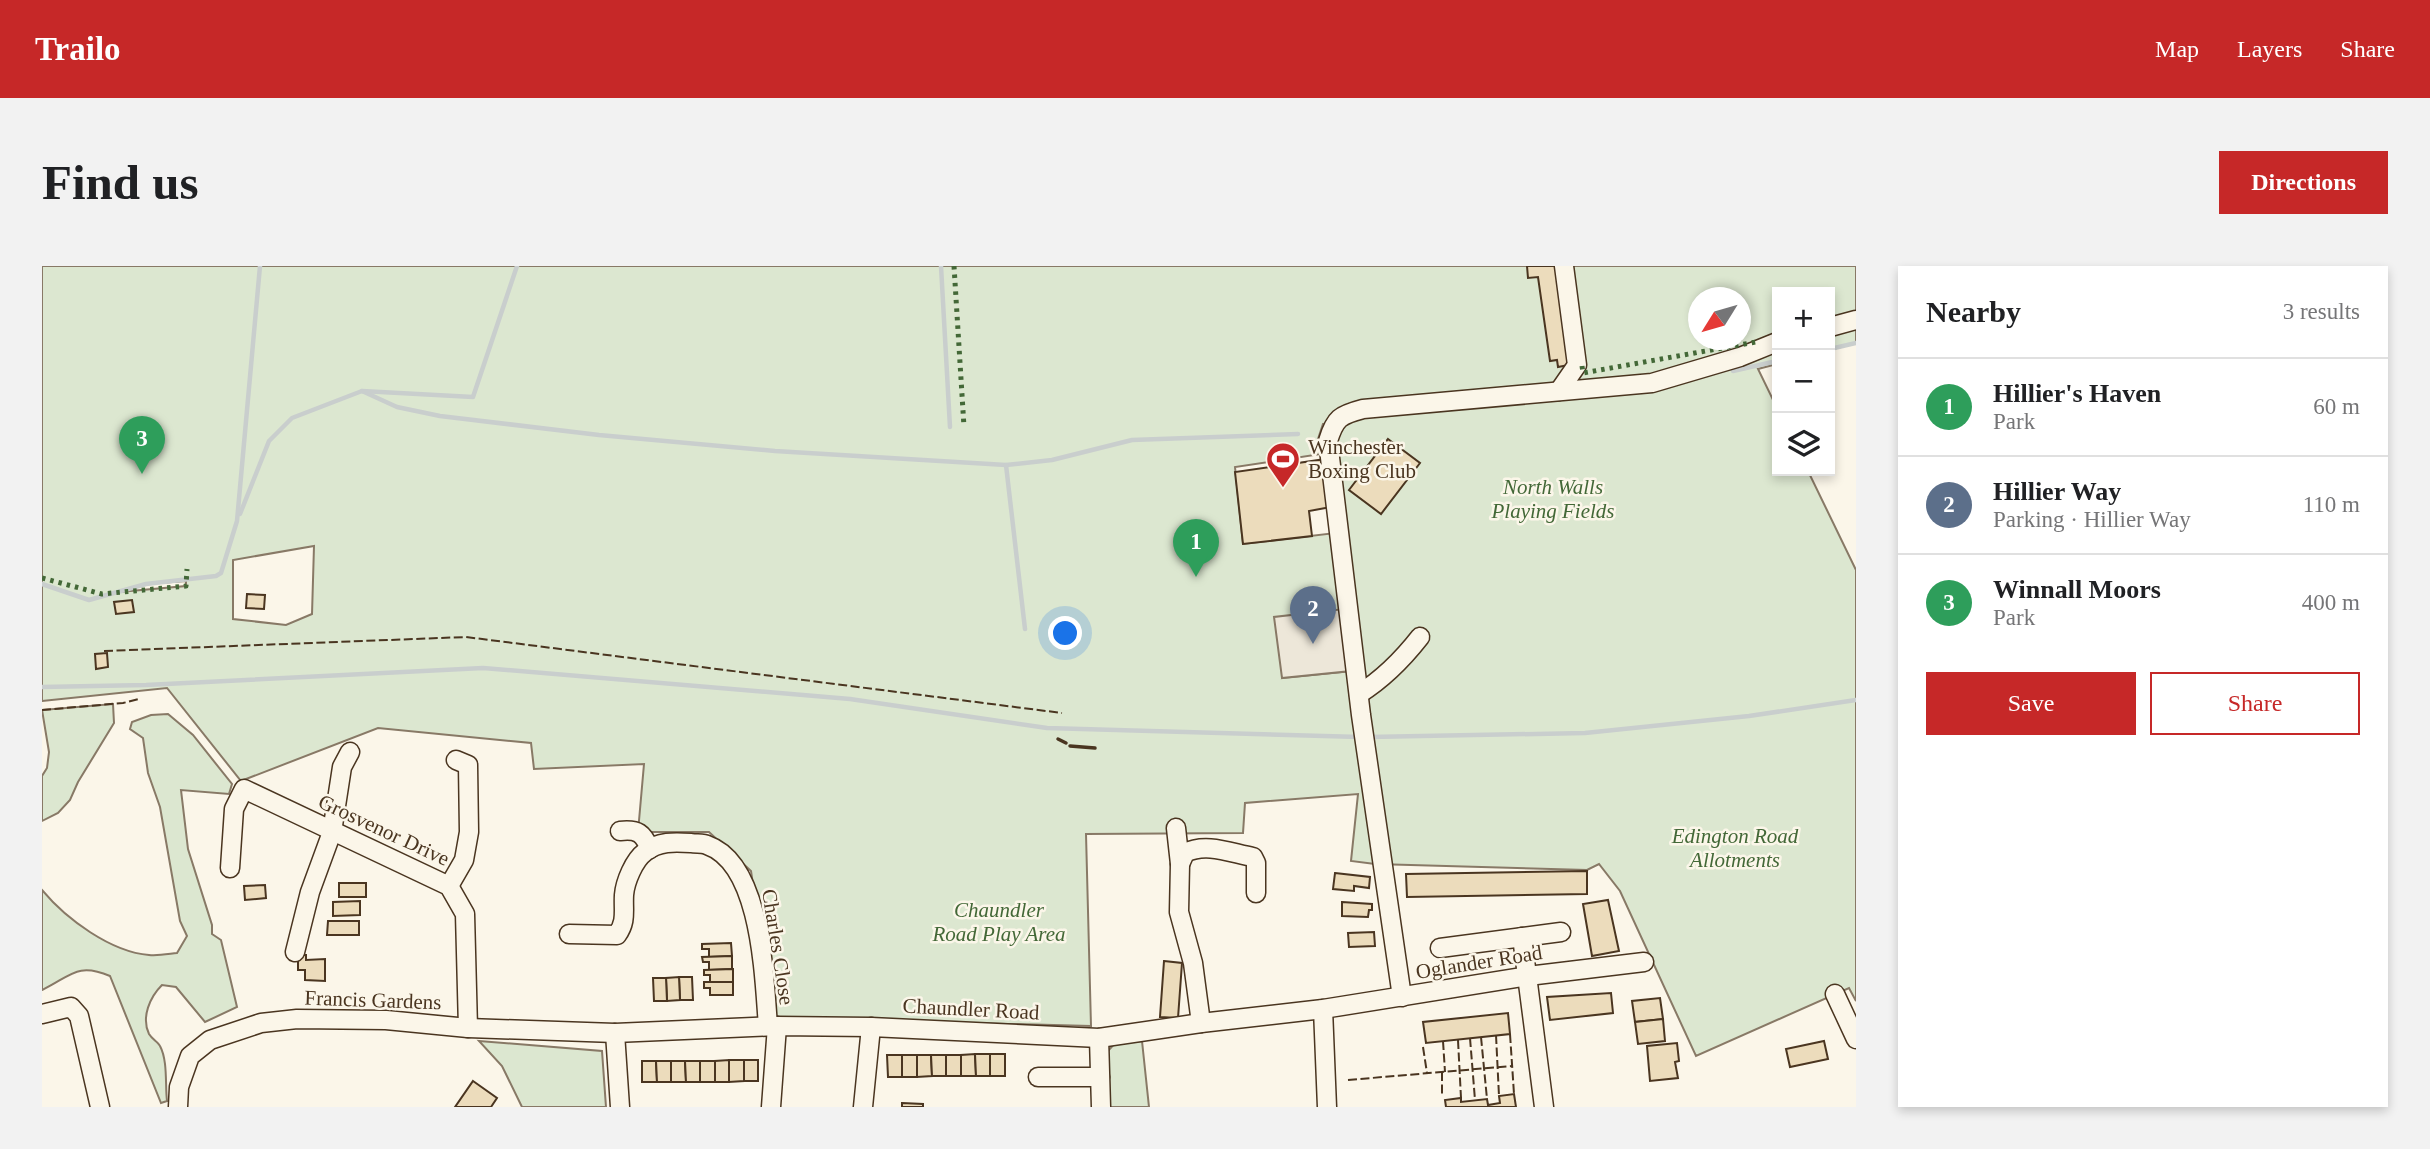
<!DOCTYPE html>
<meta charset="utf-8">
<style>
:root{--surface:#fff;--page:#f2f2f2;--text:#202124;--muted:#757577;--line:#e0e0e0;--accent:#c62828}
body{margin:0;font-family:"Times New Roman",serif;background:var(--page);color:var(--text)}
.controls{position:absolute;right:21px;top:21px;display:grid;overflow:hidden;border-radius:0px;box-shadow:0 4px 10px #0003}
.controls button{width:63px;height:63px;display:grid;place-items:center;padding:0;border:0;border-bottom:2px solid var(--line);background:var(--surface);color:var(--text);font:35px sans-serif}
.compass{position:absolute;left:1646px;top:21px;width:63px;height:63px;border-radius:50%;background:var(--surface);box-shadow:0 4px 10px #0003;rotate:233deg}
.you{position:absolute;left:1024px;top:368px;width:24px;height:24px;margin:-18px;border:5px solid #fff;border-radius:50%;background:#1a73e8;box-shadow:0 0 0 10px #1a73e833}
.badge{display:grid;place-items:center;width:46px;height:46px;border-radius:50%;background:var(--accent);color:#fff;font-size:23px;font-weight:700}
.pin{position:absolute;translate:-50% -58px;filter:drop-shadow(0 2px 4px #0008)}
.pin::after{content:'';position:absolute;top:37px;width:24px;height:21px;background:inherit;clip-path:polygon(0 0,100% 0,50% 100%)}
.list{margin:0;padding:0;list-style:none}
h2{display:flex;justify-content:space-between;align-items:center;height:91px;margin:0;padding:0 28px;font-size:30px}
h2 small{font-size:23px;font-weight:400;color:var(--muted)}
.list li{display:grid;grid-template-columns:46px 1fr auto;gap:21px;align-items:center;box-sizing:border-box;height:98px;padding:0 28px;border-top:2px solid var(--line)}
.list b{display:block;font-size:26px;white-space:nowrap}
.list p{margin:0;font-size:23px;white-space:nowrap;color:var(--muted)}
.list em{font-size:23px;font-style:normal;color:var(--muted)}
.actions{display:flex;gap:14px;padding:21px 28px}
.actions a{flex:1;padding:16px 0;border:2px solid var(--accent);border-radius:0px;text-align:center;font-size:24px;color:var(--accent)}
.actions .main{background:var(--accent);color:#fff}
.icon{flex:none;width:38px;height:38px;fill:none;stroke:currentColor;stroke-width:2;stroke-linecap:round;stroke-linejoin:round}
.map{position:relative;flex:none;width:1814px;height:841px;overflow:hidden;border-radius:0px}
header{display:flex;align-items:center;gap:42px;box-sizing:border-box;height:98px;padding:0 35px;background:var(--accent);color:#fff}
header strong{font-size:33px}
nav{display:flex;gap:38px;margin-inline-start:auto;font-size:24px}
.intro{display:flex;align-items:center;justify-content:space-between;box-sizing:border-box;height:168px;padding:0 42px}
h1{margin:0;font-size:49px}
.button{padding:18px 32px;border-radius:0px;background:var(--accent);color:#fff;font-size:24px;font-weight:700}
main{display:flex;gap:42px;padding:0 42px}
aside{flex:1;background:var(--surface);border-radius:0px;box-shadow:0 4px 10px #0003}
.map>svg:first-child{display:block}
</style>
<header>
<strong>Trailo</strong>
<nav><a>Map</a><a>Layers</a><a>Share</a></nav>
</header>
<div class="intro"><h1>Find us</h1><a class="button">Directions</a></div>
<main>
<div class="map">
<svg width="1814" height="841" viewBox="0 0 1814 841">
<rect width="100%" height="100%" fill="#fbf6e9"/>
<g fill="#dce7d0" stroke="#887966" stroke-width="2" fill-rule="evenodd">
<path d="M0,0h1814v77l-26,7v-58h-53v72l-19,5 19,39v63h31l48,99v431l-7,-13 -153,68 -76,-165 -21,-27 -12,6 -212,-6 -24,-3 7,-67 -113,9 -2,30 -157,1 5,192 -318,-8 -22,-147 -42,-39h-71l6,-68 -110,5 -3,-26 -153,-15 -137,53 -74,-93 -125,13zM1657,32h42v42h-42zM1291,157l18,248 -68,7 60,-69 -8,-76 -92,11 -8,-77 86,-13 -3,-15 5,-15zM272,280l-2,68 -26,11 -53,-6v-59zM144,315v5l-67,6 27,-8z"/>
<path d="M71,438l1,19 -36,59 -8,18 -12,13 -16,8v-45l5,-8 2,-16 -7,-42z"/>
<path d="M126,448l25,21 39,49 -3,10 -48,-4 7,59 24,76v9l9,6 16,67 -32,15 -29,-35 -14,-2c-12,12 -21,32 -13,49 3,5 9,8 11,12 8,15 5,39 7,55l-6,2 -51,-127c-33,-14 -39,0 -68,14v-100c24,29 69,62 107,65 9,1 19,-1 28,-2l10,-17 -7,-15 -20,-114 -12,-34 -5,-35 -13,-9 2,-7 19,-7z"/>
<path d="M437,775l123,10 4,56h-84l-20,-41z"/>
<path d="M1100,775l7,66h-40l-2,-55 9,-10z"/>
</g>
<path fill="#ede7d9" stroke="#887966" stroke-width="2" d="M1302,343l7,62 -69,7 -8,-61z"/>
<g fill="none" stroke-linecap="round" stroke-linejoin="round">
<g stroke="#c9cecd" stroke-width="4.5">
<path d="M899,0l9,161"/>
<path d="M1788,83l26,-6"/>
<path d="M1691,105l44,-10"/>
<path d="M320,125l35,16 43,9 159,19 176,16 231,14 46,-5 80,-20 166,-6"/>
<path d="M964,199l19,164"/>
<path d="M198,248l29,-73 23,-23 70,-27 111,6 44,-131"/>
<path d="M0,318l47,16 57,-16 70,-8 5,-3 16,-52 23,-255"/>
<path d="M0,421l104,-2 337,-17 367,31 197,29 313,9"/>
<path d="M1327,471l216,-4 164,-17 107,-16"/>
</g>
</g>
<g fill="#ecdcbc" stroke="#4a3520" stroke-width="2">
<path d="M1485,0h34l13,98 -16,3 -1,-7 -7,1 -12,-84 -10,1z"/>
<path d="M1346,173l32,24 -39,51 -32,-24z"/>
<path d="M1284,193l5,48 -22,4 3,25 -69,8 -8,-72z"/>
<path d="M205,328l18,1 -1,14 -18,-1z"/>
<path d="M90,334l2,12 -18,2 -2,-12z"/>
<path d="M65,387l1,14 -12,2 -1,-15z"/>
<path d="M1545,605v23l-180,3 -1,-23z"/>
<path d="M1293,607l35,4 -1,11 -15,-2v5l-21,-2z"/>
<rect x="297" y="617" width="27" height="14"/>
<path d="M223,619l1,13 -21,2 -1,-14z"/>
<path d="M1566,634l11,51 -27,5 -9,-52z"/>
<path d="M318,635v14l-27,1v-14z"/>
<path d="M1300,636l30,2v6h-3l-1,7 -26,-1z"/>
<path d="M286,655h31v14h-32z"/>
<path d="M1332,666l1,14 -26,1 -1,-14z"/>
<path d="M689,677l1,13 -23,1v-8h-7v-5z"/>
<path d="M256,689h8v5l19,-1v22l-20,-1v-10h-7z"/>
<path d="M690,690v13l-23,1v-8h-6l-1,-5z"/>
<path d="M1122,695l18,2 -4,55 -18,-1z"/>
<path d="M691,703v13h-23v-7h-6v-5z"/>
<path d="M637,711h13l1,23h-13z"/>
<path d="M637,711l1,23 -13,1 -1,-23z"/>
<path d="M611,712h13l1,23h-13z"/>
<path d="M662,716h29v13h-23v-7h-6z"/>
<path d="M1569,727l2,20 -63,7 -3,-23z"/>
<path d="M1618,732l3,21 -28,3 -3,-21z"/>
<path d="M1466,747l2,21 -84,9 -3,-21z"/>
<path d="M1621,753l2,22 -27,3 -3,-22z"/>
<path d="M1782,775l4,18 -38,8 -4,-18z"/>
<path d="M1635,777l2,18 -4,1 3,16 -28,3 -3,-35z"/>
<path d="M933,788l1,22h-15v-21z"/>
<path d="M933,788h15v22h-14z"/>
<rect x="948" y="788" width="15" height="22"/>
<path d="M845,789h15v22h-14z"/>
<rect x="860" y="789" width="15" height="22"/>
<path d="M875,789h14l1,21 -15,1z"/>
<path d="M889,789h15v21h-14z"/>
<rect x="904" y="789" width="15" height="21"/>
<path d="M687,794h15v21l-15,1z"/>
<path d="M687,794v22h-14v-21z"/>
<rect x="702" y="794" width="14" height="21"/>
<path d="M600,795h14l1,21h-15z"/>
<path d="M614,795h15v21h-14z"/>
<path d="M629,795h14l1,21h-15z"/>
<path d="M643,795h15v21h-14z"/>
<rect x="658" y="795" width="15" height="21"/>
<path d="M431,815l24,17 -6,9h-36z"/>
<path d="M1472,828l2,13h-70l-1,-7 16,-2v4l26,-3 1,6 12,-2 -1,-7z"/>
<path d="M860,837l21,1v3h-21z"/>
</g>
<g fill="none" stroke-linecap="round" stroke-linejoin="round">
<g stroke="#4a3520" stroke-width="21">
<g id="minor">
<path d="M1788,61l26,-7"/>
<path d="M1517,125l18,-26 -13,-99"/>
<path d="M1317,428c24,-15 43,-34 61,-57"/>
<path d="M1134,562l4,36 -1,48 14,51 8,60"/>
<path d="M578,565c18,-2 23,2 30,18"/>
<path d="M1138,598l5,-11c21,-11 46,0 68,4l3,6v30"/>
<path d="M188,602l4,-59 10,-20 205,97 16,28 3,114"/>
<path d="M407,620l15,-26 5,-28 -1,-67 -12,-5"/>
<path d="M527,668l48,1c10,-14 6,-24 7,-40 1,-13 10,-35 21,-43 13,-11 30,-10 46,-9 5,1 12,0 16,2 55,19 57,133 61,181"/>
<path d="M1480,671l22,170"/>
<path d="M1398,682l121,-16"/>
<path d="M253,686l15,-60 22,-60 10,-65 8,-15"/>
<path d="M1793,728l21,45"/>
<path d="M1360,731l-41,-282 -33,-274c7,-23 12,-26 35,-32l289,-26 88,-26 37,-15"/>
<path d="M1281,743l4,98"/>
<path d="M0,748l29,-7 8,9 21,91"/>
<path d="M573,767l5,74"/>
<path d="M1057,772l2,69"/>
<path d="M996,811h62"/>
<path d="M136,841l1,-20 11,-31 20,-16 51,-17 36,-4 89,1 82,8 147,5 162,-7 94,1 228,11 102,-15 122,-14 205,-33 116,-14"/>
<path d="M729,841l6,-81"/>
<path d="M821,841l8,-80"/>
</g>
</g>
<use href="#minor" stroke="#fbf6e9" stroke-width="18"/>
<g stroke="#436837" stroke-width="5" stroke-dasharray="3.5 5" stroke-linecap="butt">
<path d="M912,0l10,161"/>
<path d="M1540,100l1,7 173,-31"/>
<path d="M0,312l60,16 84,-8 1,-17"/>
</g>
<g stroke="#4a3520" stroke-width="2" stroke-dasharray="9 3.5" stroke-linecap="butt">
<path d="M62,385l362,-14 596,76"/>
<path d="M0,444l81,-7 16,-4"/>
<path d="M1468,768l4,60"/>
<path d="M1454,769l3,61"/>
<path d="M1439,771l6,62"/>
<path d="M1428,772l5,62"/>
<path d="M1416,774l3,58"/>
<path d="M1401,775l2,31"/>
<path d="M1381,781l4,26"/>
<path d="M1400,806v25"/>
<path d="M1306,814l164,-14"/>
</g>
<g stroke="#4a3520" stroke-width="3.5">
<path d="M1016,473l8,4"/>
<path d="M1028,480l25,2"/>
</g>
</g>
<defs>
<g id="stadium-pin" transform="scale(1.75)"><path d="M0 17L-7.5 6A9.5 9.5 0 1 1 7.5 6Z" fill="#c62828" stroke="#fbf6e9"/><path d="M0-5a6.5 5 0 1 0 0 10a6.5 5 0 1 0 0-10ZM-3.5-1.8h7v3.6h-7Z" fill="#fff"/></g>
</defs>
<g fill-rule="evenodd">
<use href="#stadium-pin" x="1241" y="193"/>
</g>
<g text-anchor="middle" stroke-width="5" stroke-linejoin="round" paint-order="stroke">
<g font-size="21" fill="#4a3520" stroke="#fbf6e9" text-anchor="start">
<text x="1266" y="188">Winchester<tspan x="1266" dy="24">Boxing Club</tspan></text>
</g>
<g font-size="21" font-style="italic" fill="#436837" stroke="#fbf6e9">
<text x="1511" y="228">North Walls<tspan x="1511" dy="24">Playing Fields</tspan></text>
<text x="1693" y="577">Edington Road<tspan x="1693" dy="24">Allotments</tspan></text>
<text x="957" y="651">Chaundler<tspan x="957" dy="24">Road Play Area</tspan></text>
</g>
<g font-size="21" fill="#4a3520" stroke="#fbf6e9">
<text transform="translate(342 564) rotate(25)" y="7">Grosvenor Drive</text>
<text transform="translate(736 681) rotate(81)" y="7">Charles Close</text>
<text transform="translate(1437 696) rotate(-9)" y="7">Oglander Road</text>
<text transform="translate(331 734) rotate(2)" y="7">Francis Gardens</text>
<text transform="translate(929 743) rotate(3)" y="7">Chaundler Road</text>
</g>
</g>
</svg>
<div class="controls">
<button>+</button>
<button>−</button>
<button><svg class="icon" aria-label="layers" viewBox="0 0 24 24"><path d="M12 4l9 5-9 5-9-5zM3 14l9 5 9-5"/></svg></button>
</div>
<svg class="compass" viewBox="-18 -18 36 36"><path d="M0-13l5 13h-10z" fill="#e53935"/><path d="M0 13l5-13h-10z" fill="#757577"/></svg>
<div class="you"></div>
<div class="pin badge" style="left:1154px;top:311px;background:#2e9e5b">1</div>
<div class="pin badge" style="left:1271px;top:378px;background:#5c6f8a">2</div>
<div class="pin badge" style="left:100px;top:208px;background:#2e9e5b">3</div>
</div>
<aside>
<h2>Nearby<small>3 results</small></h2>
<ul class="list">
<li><span class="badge" style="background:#2e9e5b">1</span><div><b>Hillier's Haven</b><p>Park</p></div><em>60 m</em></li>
<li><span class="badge" style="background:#5c6f8a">2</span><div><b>Hillier Way</b><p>Parking · Hillier Way</p></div><em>110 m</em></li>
<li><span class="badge" style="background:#2e9e5b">3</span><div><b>Winnall Moors</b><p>Park</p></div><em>400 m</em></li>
</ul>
<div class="actions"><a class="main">Save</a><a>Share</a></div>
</aside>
</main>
